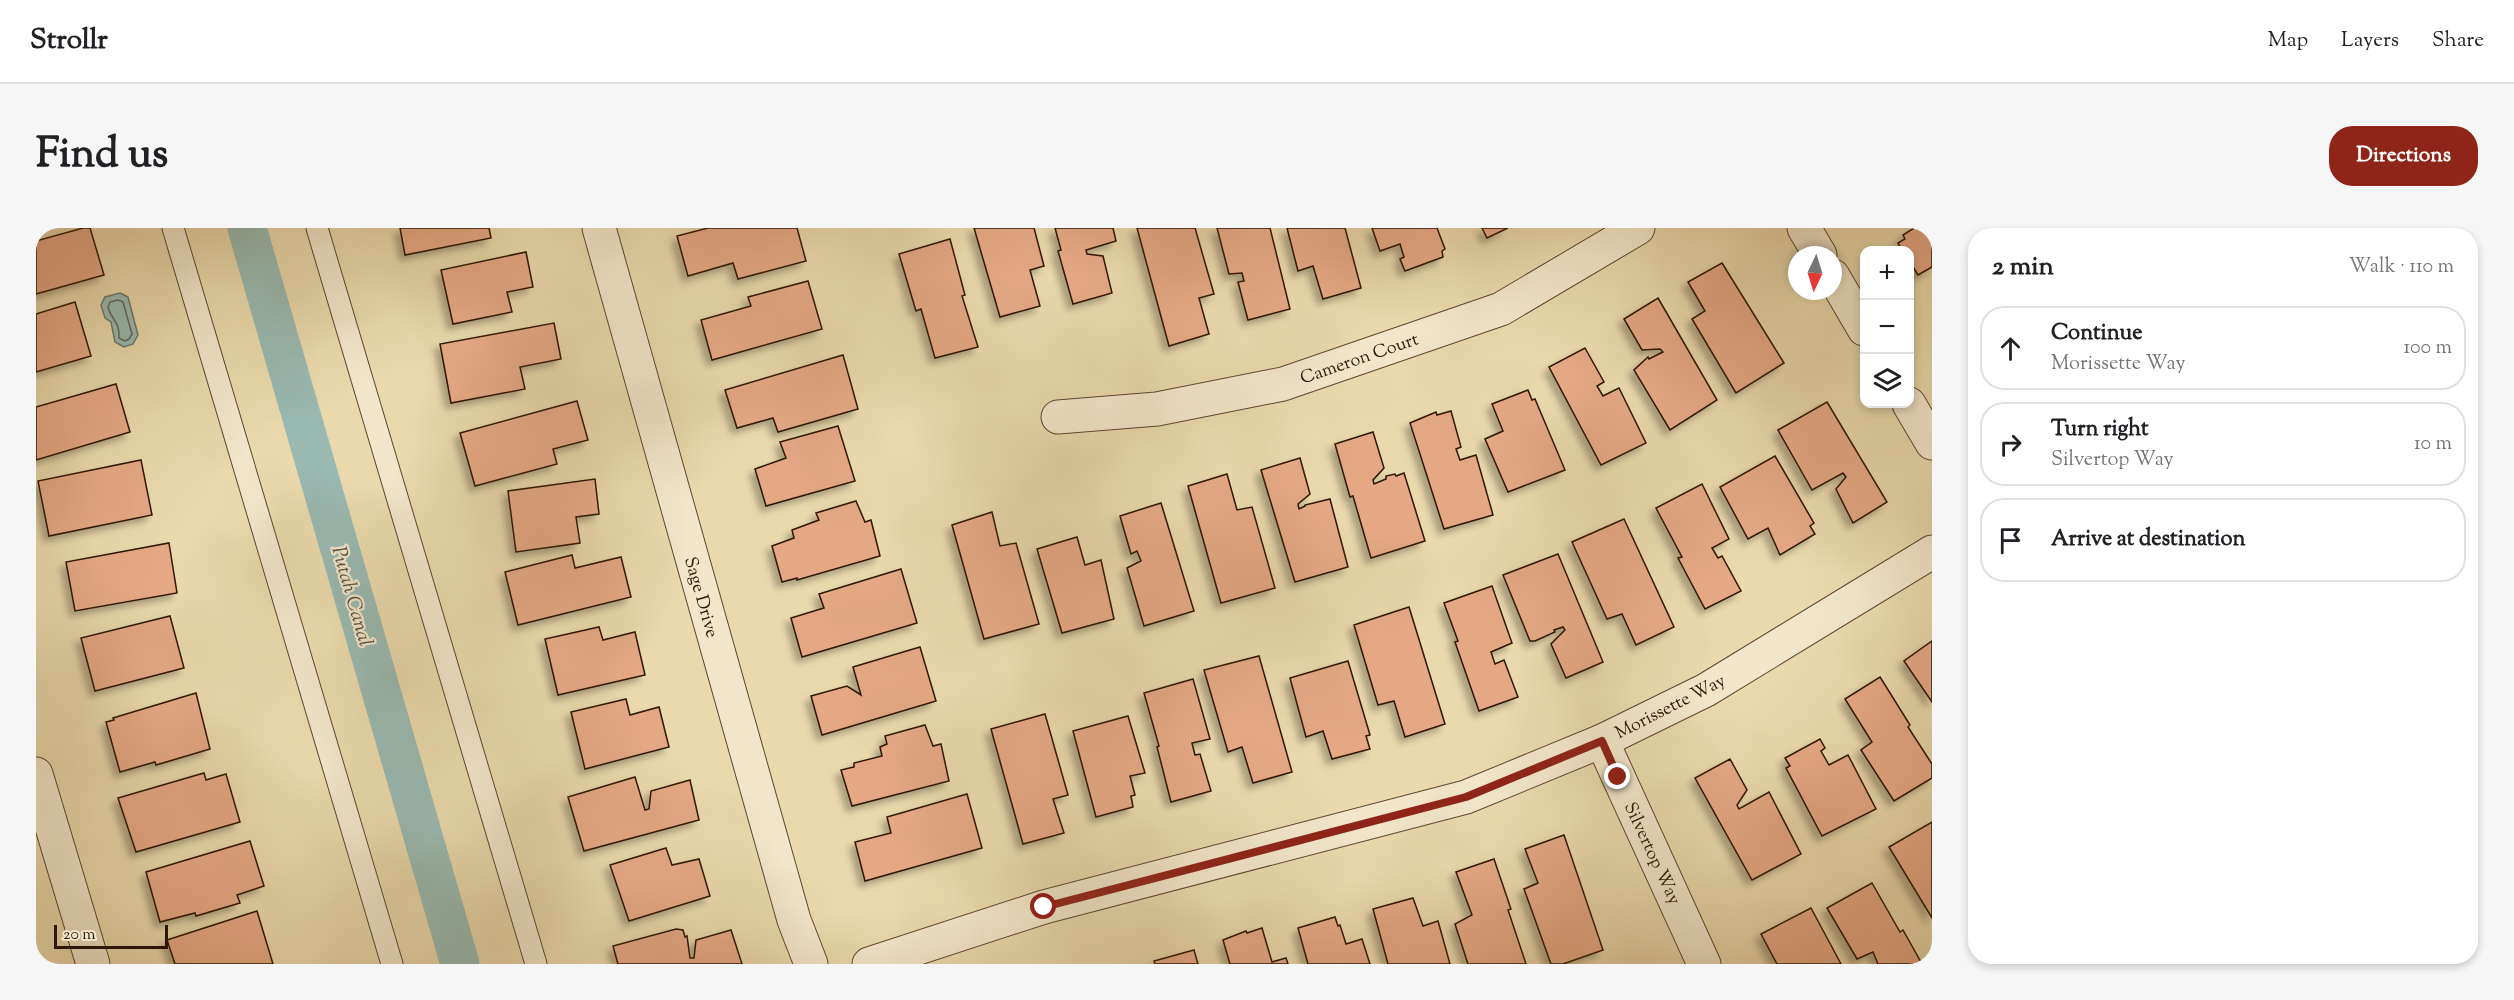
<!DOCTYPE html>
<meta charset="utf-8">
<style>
:root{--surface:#fff;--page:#f6f6f6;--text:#202124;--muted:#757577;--line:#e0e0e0;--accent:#8f2418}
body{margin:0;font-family:"Sorts Mill Goudy",serif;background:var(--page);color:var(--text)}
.controls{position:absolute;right:18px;top:18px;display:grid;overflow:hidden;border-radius:12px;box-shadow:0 3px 9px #0003}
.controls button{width:54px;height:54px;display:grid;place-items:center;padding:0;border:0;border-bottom:2px solid var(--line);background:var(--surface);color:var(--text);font:30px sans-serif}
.compass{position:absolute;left:1752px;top:18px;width:54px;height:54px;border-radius:50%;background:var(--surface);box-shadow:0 3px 9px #0003;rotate:184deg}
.scale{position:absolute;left:18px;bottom:15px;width:114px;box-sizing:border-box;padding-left:6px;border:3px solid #2f1506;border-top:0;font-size:16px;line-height:21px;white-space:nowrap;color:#2f1506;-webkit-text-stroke:4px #f1e6c9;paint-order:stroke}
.stop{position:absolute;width:18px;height:18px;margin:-14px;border:4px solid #8f2418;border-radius:50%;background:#fff}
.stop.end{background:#8f2418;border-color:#fff;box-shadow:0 2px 6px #0008}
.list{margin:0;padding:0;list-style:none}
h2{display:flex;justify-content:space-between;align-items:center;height:78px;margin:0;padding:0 24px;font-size:26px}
h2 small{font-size:20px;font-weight:400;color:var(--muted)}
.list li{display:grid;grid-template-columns:39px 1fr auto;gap:18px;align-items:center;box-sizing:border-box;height:84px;margin:0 12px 12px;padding:0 12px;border:2px solid var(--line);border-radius:24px}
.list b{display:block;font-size:22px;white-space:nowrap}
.list p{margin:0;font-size:20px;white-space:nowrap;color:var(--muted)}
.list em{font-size:20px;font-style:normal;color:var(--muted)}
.icon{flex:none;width:33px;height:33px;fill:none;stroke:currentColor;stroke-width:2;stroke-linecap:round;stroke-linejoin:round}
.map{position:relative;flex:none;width:1896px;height:736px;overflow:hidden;border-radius:24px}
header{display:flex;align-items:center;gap:36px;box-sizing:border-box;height:84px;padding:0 30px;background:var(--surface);border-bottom:2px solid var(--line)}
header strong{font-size:28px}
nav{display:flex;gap:33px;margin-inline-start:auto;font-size:21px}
.intro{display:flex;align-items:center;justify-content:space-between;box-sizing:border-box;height:144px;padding:0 36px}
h1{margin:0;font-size:42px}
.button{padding:15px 27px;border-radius:24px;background:var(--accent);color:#fff;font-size:21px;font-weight:700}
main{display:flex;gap:36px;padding:0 36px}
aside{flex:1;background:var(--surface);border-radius:24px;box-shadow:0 3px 9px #0003}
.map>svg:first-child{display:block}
</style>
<header>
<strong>Strollr</strong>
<nav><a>Map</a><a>Layers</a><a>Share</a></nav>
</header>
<div class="intro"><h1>Find us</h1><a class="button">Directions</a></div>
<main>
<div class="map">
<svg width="1896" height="736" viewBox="0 0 1896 736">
<defs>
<filter id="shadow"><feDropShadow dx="-5.5" dy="5.5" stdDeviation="3" flood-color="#0004"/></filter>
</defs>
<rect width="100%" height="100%" fill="#e9d9ac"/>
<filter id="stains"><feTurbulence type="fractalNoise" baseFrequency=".00333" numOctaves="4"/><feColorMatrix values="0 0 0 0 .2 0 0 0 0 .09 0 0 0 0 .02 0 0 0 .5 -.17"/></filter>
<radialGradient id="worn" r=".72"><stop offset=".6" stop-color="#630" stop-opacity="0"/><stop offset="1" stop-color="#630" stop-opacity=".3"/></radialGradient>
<path fill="#99b9b1" stroke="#6f776d" stroke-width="1.5" d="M84,65l8,4 10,38 -5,9 -9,3 -9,-5 -4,-20 -6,-4 -4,-13 4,-8z"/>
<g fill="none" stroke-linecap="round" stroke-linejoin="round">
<path stroke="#64675c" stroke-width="1.5" d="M82,72l5,2 9,32 -3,5 -4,2 -6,-3c1,-17 -8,-18 -11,-31l2,-5z"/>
<path stroke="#99b9b1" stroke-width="39" d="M211,0l213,736"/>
</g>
<g fill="#e4a885" stroke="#2f1506" stroke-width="1.5" filter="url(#shadow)">
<path d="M47,0h7l14,47 -68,19v-53z"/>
<path d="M364,0h89l2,10 -86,17z"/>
<path d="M672,0h89l9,33 -68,18 -5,-16 -45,13 -11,-40z"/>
<path d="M938,0h60l10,38 -14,4 10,36 -40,11z"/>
<path d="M1019,0h58l3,13 -30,9 1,4 16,2 9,37 -39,11 -15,-53 3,-1z"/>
<path d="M1101,0h58l19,66 -15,4 10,36 -40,12z"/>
<path d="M1181,0h53l20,81 -42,11 -10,-38 6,-1 -2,-8 -13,1z"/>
<path d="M1251,0h58l16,60 -38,11 -10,-33 -15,5z"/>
<path d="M1336,0h65l8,21 -3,2 1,6 -38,14 -5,-12 4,-2 -4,-13 -20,7z"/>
<path d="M1446,0h26l-21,10z"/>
<path d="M1878,0h18v39l-14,8 -8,-13v-12h-8l-4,-7 7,-4 -2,-4z"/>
<path d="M914,11l15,56 -3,1 16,51 -43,11 -14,-49 -5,2 -17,-57z"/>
<path d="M490,24l7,35 -26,5 5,20 -59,12 -12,-54z"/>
<path d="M1686,35l62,100 -48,30 -44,-74 13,-8 -17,-29z"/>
<path d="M772,53l14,48 -110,31 -11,-40 50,-14 -3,-9z"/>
<path d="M1622,70l59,102 -47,30 -36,-60 14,-13 1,2 14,-7 -3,-3 -18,1 -18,-31z"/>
<path d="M39,74l16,54 -55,16v-58z"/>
<path d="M518,95l7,36 -41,8 5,22 -74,14 -11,-59z"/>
<path d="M1549,120l19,34 -7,4 6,10 16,-8 27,55 -45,22 -52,-98z"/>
<path d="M807,127l15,54 -80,23 -5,-14 -36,10 -12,-38z"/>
<path d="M80,156l14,48 -94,28v-53z"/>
<path d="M1492,162l4,10 3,-1 30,71 -57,22 -23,-53 18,-8 -11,-27z"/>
<path d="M541,173l11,39 -35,9 4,15 -82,22 -15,-53z"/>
<path d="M1791,174l60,100 -34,21 -17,-34 10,-12 -3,-4 -31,17 -34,-60z"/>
<path d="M1415,183l10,36 -5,2 4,11 16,-5 17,60 -49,14 -34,-106 26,-11 1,3z"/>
<path d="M802,198l17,55 -89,25 -11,-37 31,-11 -6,-16z"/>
<path d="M1337,204l11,36 -11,12 1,4 12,-5v-3l9,-2 1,2 8,-3 21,68 -54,17 -18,-62 -3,1 -15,-53z"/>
<path d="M1739,228l39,67 -4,3 5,8 -35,21 -12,-27 -20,11 -28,-52z"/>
<path d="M1264,230l10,36 -12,10 1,5 6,-3v-1l25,-6 18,68 -53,15 -34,-112z"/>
<path d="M105,232l11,55 -103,21 -11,-55z"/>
<path d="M1191,246l10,36 15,-3 23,81 -54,15 -33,-117z"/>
<path d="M559,251l4,35 -23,3 4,26 -64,9 -8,-61z"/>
<path d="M1666,256l27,55 -17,9 6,10 4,-2 19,35 -36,18 -27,-51 4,-1 -26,-49z"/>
<path d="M820,273l9,21 6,-2 9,36 -83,24v-2l-15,4 -10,-36 22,-8 -2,-8 27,-10 -3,-7z"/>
<path d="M1125,275l33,108 -50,15 -17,-58 14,-7 -4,-10 -6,3 -11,-38z"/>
<path d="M956,284l8,34 16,-3 23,81 -55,15 -32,-114z"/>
<path d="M1588,291l50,108 -38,18 -14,-31 -15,5 -35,-77z"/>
<path d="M1041,309l8,28 16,-5 13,59 -52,14 -25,-84z"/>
<path d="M133,315l8,50 -102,18 -9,-49z"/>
<path d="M1522,326l45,108 -37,16 -15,-34 14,-14 -2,-3 -9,3 1,2 -20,9h-5l-27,-66z"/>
<path d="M536,327l3,13 46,-11 10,40 -113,28 -13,-53z"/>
<path d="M865,341l16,54 -115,34 -11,-39 33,-10 -5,-14z"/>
<path d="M1456,358l20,57 -21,9 4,12 9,-4 14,37 -39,14 -24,-69 3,-1 -14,-38z"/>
<path d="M1373,379l36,117 -40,13 -11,-36 -16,4 -24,-80z"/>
<path d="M134,388l14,52 -89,23 -14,-53z"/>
<path d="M563,399l4,13 32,-8 10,43 -87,20 -13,-56z"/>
<path d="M1896,413v61l-28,-41z"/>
<path d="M884,419l16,54 -114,34 -11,-39 36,-10 14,9 -8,-28z"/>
<path d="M1223,428l33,116 -39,11 -11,-36 -14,5 -24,-82z"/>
<path d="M1312,433l22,74 -4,1 4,13 -38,10 -9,-28 -17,6 -16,-59z"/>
<path d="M1844,449l30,48 -2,2 24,37v14l-38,23 -33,-51 11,-8 -27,-43z"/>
<path d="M1157,451l17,60 -18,4 3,12 5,-1 11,37 -40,11 -14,-55 2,-1 -15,-53z"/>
<path d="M160,465l14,56 -54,16 -1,-3 -35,10 -14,-50 8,-2 -1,-2z"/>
<path d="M590,471l4,16 29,-8 10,40 -84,22 -14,-57z"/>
<path d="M1009,486l23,81 -15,4 11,34 -41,11 -32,-115z"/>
<path d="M1092,488l17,57 -15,3 5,19 -4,1 2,11 -37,10 -23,-86z"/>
<path d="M889,497l8,21 8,-2 8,37 -97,25 -11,-36 13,-3v-4l28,-7 -2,-9 7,-3 -2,-8z"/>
<path d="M1784,511l5,9 -4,3 8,14 19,-10 28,54 -54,27 -36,-68 4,-2 -5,-8z"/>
<path d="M1694,531l17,31 -10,15 2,4 30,-17 32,62 -49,26 -57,-102z"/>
<path d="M168,545l2,7 20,-6 14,48 -104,30 -18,-54z"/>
<path d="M599,549l10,33 4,-1 2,-18 39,-11 9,40 -115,31 -16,-54z"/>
<path d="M931,566l15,54 -117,33 -10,-39 36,-9 -4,-16z"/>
<path d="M1896,594v96l-43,-71z"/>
<path d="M1528,607l39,115 -40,14h-12l-27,-75 14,-6 -13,-34z"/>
<path d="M214,613l14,45 -27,9 3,8 -44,13 -1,-3 -35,9 -14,-50z"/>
<path d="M630,620l6,17 27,-6 11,37 -81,25 -19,-56z"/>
<path d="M1458,631l17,50 -3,1 18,54h-58l-13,-40 17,-9 -16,-43z"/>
<path d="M1836,655l28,49 3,-2 19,34h-44l-5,-12 -16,7 -30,-51z"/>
<path d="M1377,670l10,28 15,-5 12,43h-62l-15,-55z"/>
<path d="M1775,680l30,56h-64l-16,-30z"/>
<path d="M221,683l16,53h-98l-8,-24z"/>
<path d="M1299,689l3,9 2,-1 6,19 16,-5 8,25h-62l-10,-36z"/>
<path d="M1226,700l10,34 14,-4 2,6h-58l-7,-24 23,-9 1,2z"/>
<path d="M640,701l7,1 2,7 2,-1 3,22h4l2,-18 35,-10 11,34h-124l-5,-18z"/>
<path d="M1158,722l4,14h-43l-1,-3z"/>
</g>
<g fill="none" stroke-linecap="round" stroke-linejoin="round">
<g stroke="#5e4630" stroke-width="23">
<g id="service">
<path d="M137,0l219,736"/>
<path d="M281,0l219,736"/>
</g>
</g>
<g stroke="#5e4630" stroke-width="35">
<g id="minor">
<path d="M563,0l195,692 17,44"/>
<path d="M1768,0l16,27"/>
<path d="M1797,48l31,53"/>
<path d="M1873,176l23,39"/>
<path d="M1022,189l99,-8 126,-25 218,-75 137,-81"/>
<path d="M1566,513l102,223"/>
<path d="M0,546l57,190"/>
<path d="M833,736l175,-57 422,-110 136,-56 104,-51 226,-138"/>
</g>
</g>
<use href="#service" stroke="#f1e6c9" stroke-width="21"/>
<use href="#minor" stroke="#f1e6c9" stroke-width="33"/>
</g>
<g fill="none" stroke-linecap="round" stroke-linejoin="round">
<path stroke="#8f2418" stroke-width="8" d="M1008,679l422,-110 136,-56 16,36"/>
</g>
<g text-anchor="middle" stroke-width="4.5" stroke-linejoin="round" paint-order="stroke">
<g font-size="18" fill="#2f1506" stroke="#f1e6c9">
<text transform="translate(1323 130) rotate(-19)" y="6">Cameron Court</text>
<text transform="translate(666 369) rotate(74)" y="6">Sage Drive</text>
<text transform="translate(1634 478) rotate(-27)" y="6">Morissette Way</text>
<text transform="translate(1617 625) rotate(65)" y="6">Silvertop Way</text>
</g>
<g font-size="20" font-style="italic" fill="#544e42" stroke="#f1e6c9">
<text transform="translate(317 368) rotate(74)" y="7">Putah Canal</text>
</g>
</g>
<rect width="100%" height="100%" filter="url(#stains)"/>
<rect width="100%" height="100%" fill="url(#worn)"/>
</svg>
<div class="controls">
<button>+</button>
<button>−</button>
<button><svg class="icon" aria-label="layers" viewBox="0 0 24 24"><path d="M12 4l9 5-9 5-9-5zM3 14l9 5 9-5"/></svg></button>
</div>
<svg class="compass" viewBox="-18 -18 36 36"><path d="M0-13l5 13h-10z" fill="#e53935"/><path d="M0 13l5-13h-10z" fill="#757577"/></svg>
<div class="scale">20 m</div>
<div class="stop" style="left:1008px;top:679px"></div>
<div class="stop end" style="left:1582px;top:549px"></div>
</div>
<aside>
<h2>2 min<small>Walk · 110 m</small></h2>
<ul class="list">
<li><svg class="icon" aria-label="ahead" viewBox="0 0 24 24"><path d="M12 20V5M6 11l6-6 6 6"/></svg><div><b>Continue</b><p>Morissette Way</p></div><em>100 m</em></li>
<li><svg class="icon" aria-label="right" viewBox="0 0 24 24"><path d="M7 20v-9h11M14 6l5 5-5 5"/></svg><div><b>Turn right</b><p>Silvertop Way</p></div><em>10 m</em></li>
<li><svg class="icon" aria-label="arrive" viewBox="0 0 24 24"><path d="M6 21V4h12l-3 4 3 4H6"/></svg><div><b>Arrive at destination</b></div></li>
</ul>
</aside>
</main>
